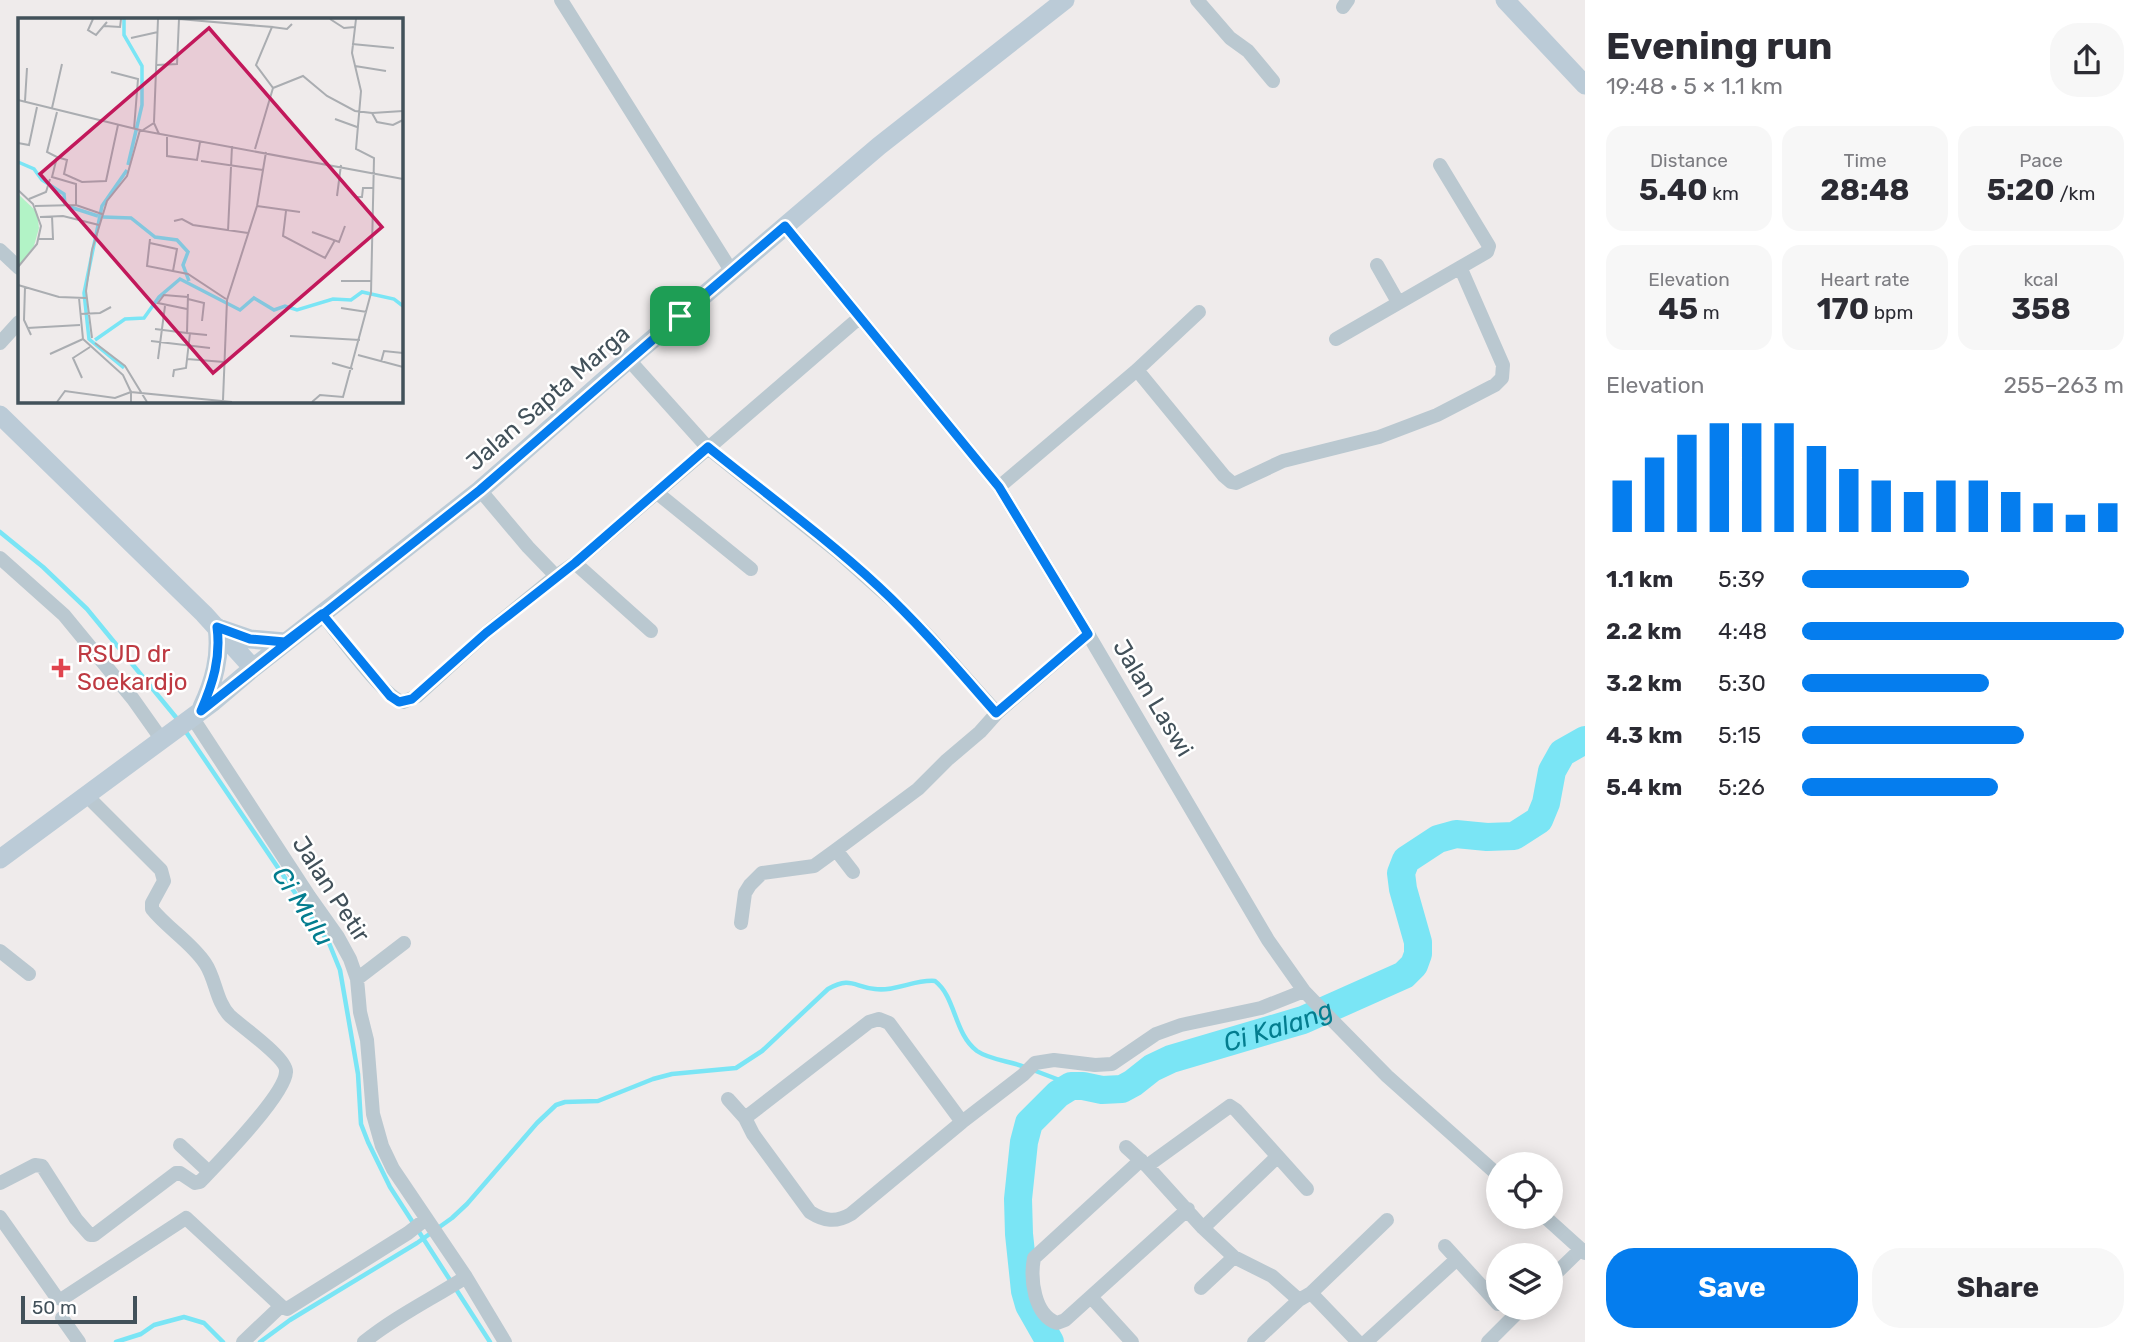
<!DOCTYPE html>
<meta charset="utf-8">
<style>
:root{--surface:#fff;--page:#f7f7f7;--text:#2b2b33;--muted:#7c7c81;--accent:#057dee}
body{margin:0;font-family:Rubik,sans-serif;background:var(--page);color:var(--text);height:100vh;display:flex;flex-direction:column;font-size:26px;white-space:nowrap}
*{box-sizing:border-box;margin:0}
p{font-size:23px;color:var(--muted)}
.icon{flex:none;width:38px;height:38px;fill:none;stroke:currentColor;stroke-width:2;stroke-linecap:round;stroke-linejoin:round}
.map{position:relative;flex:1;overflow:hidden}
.details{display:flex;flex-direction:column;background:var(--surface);width:560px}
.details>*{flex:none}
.tools{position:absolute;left:1486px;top:1152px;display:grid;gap:14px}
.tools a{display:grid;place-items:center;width:77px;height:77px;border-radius:50%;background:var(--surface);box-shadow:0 4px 18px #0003;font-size:35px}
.scale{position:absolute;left:21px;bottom:18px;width:116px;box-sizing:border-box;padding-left:7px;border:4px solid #42515a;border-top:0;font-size:19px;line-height:24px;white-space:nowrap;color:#42515a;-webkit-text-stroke:5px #fff;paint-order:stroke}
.pin{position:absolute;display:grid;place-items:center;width:60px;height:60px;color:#fff;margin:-30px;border-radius:14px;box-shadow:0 4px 10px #0006}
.round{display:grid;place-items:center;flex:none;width:74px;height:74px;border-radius:28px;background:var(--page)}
.summary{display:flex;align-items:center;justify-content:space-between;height:119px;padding:0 21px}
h1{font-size:38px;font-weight:700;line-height:52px}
.metrics{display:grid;grid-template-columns:repeat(3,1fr);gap:10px;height:119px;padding:7px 21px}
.metrics div{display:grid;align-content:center;border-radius:18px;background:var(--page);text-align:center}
.metrics b{font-size:30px;font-weight:700}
.metrics small{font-size:19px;font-weight:400}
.metrics p{font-size:19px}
.chart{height:196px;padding:14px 21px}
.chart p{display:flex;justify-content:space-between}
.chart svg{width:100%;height:126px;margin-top:7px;stroke:var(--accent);stroke-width:6}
.primary-button{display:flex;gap:14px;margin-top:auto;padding:14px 21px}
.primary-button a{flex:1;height:80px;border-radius:28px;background:var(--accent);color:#fff;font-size:28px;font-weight:700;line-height:80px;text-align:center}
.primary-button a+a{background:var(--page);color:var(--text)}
ul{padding:0 21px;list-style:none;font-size:23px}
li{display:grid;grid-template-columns:112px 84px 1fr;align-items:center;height:52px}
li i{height:18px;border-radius:9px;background:var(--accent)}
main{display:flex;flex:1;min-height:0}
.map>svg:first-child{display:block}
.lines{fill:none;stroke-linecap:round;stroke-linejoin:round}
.stream{stroke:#7ae5f5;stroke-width:4.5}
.river{stroke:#7ae5f5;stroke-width:28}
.street{stroke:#bac8d0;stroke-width:14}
.secondary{stroke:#bbcbd7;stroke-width:19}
.route-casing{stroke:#fff;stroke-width:14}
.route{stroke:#057dee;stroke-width:9}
.health-dot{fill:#e0444e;stroke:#fff;stroke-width:2.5}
.labels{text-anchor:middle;stroke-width:5;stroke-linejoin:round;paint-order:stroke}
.street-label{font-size:24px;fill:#42515a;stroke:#fff}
.health-label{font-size:24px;fill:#be3a42;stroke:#fff;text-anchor:start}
.water-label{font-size:26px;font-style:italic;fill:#037d8f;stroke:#fff}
.inset-river{fill:none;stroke:#7ae5f5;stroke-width:3.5}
.inset-road{fill:none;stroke:#aaadb1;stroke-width:2}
.view{fill:#c2185b;fill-opacity:0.15;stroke:#c2185b;stroke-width:3.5}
.inset-edge{fill:none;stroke:#42515a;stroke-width:3.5}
</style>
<main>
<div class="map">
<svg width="1585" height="1342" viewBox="0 0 1585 1342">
<rect width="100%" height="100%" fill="#efebeb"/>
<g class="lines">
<path class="stream" d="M 0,532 L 43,567 L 87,609 L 179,721
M 184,729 L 329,943 L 340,970 L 358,1074 L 361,1124 L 368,1142 L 390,1187 L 490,1342
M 1033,1070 L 1062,1081 L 1071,1086
M 116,1342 L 141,1334 L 154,1325 L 184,1317 L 204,1323 L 223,1342
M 260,1342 L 290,1320 L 417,1243 L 452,1218 L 467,1204 L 537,1123 L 556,1105 L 565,1102 L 598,1101 L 653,1079 L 672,1074 L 736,1068 L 762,1051 L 828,989 C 851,976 854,987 875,989 C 894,992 916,979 935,981 C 956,997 954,1034 977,1051 C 990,1060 1010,1061 1025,1067"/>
<path class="river" id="s1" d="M 1050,1342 L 1029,1305 L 1025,1291 L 1019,1234 L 1018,1199 L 1024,1142 L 1029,1123 L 1058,1094 L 1071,1086 L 1083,1086 L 1102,1090 L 1122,1089 L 1133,1083 L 1152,1068 L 1171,1059 L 1303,1020 L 1404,975 L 1414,965 L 1418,954 L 1418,942 L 1403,889 L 1401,873 L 1406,860 L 1438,839 L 1456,834 L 1487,837 L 1514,836 L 1539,820 L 1546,803 L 1552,771 L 1562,753 L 1585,740"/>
<path class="street" d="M 561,0 L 732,272
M 1197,0 L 1230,38 L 1248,51 L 1273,81
M 1343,7 L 1348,0
M 785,226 L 999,487 L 1088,634 L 1268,940 L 1304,991 L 1334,1022 L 1387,1076 L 1498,1175
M 0,250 L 19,268
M 1377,265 L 1398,302
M 1336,339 L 1487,252 L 1489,246 L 1440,165
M 0,343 L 19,322
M 629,360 L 708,448 L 838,552 L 900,607 L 930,638 L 997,713
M 1137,370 L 1224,476 L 1231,482 L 1236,483 L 1283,461 L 1379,437 L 1437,415 L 1495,385 L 1502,378 L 1503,365 L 1461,269
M 999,487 L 1137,370 L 1199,312
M 656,492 L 751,569
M 0,558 L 64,615 L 133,699 L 162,740
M 575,563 L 859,318
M 556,576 L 575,563 L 651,631
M 322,614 C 337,632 384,698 403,702 L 417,696 L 486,633 L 556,576 L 528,547 L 480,490
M 192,717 L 309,896 L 338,937 L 350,959 L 357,979 L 360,1012 L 367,1040 L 373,1114 L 382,1146 L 393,1169 L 466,1277 L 505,1342
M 836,850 L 853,872
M 741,923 L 745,893 L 750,885 L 762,873 L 814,866 L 836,850 L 918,789 L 947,760 L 980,732 L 997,713 L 1088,634
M 0,951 L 29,974
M 357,979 L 404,943
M 728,1099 L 745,1118 L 753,1134 L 810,1212 C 824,1221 836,1223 851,1214 L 962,1122 L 1023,1075 L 1035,1063 L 1054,1060 L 1095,1065 L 1112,1064 L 1156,1034 L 1181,1025 L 1261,1008 L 1304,991
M 745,1118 L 869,1022 L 879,1019 L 889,1023 L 962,1122
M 180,1145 L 209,1172
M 1126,1147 L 1147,1166 L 1203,1228 L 1234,1257 L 1272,1276 L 1299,1300 L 1311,1293 L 1387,1220
M 1141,1160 L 1034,1258 C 1030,1279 1034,1315 1057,1323 L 1065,1320 L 1188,1209
M 1147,1166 L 1230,1106 L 1236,1110 L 1307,1189
M 0,1183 L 35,1165 L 42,1166 L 76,1219 L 90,1235 L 94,1235 L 176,1173 L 180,1173 L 195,1183 L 200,1182 C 218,1163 285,1095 286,1072 C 288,1059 241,1026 230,1016 C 216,1002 216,979 205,963 C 191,942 167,928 152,909 L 152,903 L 164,881 L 161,870 L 86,795
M 1544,1216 L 1585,1253
M 0,1217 L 57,1298 L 62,1299 L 186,1218 L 281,1306 L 287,1309 L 408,1233 L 426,1219
M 1203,1228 L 1277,1157
M 1445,1246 L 1498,1304
M 1550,1279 L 1581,1249
M 1201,1288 L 1234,1257
M 1311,1293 L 1358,1342
M 1091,1297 L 1132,1342
M 62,1318 L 79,1342
M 243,1342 L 281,1306
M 364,1342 C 396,1316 432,1299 466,1277
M 1254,1342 L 1299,1300
M 1366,1342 L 1457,1259
M 1488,1342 L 1523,1307"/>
<path class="secondary" d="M 1505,0 L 1585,85
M 0,415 L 204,614 L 253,668
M 221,629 L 250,639 L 285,642
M 202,707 C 214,681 221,656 217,627
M 0,859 L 213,702 L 253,668 L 480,490 L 607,378 L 879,146 L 1065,0"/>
</g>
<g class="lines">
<defs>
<path id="route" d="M 680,316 L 480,490 L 201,711 C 213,683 221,658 217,627 L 250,639 L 285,642 L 322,614 L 390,696 L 399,702 L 412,699 L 486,633 L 575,563 L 708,447 C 765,493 825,537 879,587 C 921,626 958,670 996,713 L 1088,634 L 999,487 L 785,226 L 680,316"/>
</defs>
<use href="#route" class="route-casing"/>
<use href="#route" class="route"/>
</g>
<path class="health-dot" d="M57.5 657.5h7v7h7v7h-7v7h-7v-7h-7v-7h7z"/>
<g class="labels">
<g class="street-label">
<text transform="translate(548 398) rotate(-41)" y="8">Jalan Sapta Marga</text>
<text transform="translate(1153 698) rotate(59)" y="8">Jalan Laswi</text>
<text transform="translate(331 889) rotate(57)" y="8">Jalan Petir</text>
</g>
<g class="health-label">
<text x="77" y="662">RSUD dr<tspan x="77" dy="28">Soekardjo</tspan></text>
</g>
<g class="water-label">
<text transform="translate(303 906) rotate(57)" y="9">Ci Mulu</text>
<text dy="9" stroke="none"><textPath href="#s1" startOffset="504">Ci Kalang</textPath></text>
</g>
</g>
<g transform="translate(18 18)">
<rect width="385" height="385" fill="#efebeb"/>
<path d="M 0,176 L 19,194 L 21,210 L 16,228 L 0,249 Z" fill="#b2f3c6"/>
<path class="inset-river" d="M 106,1 L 106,17 L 124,48 L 124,87 L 110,147M 0,144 L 16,151 L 24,162 L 46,176 L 47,187M 52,189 L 80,198M 85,199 L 113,200 L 137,219 L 159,222 L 170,234 L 165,247 L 171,263M 77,322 L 107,301 L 126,300 L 141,279 L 162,261 L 222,292 L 236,280 L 256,292 L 267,288 L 279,292 L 315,281 L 333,282 L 344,274 L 376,281 L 385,288M 106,350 L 71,321 L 66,275 L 84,188 L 109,152"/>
<path class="inset-road" d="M 75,1 L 70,12 L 78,17 L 89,4M 161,1 L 254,9 L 238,47 L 255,70 L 237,131M 312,1 L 326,10 L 337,9M 86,8 L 102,9 L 103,1M 254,9 L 269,11 L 274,6M 113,20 L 140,14M 334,26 L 376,30M 139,47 L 159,46 L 161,1M 337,48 L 368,53M 93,54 L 120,61 L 116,111M 255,70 L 285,58 L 309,78 L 337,93 L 354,95 L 359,104 L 375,107 L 385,102M 0,82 L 126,113 L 385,161M 7,83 L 9,50M 34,90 L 44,46M 39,94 L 29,134 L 39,139 L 34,159 L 58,166 L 58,187M 354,95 L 385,93M 317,101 L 339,109M 136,104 L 140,1M 125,112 L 136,105 L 141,116M 149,117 L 149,138 L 179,142 L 182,124M 0,125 L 11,127 L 19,89M 39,139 L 49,142 L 46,156 L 64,164 L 88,163 L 100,107M 183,143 L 245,152M 0,172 L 15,186 L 23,208 L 19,226 L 0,249M 319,178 L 323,147M 336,179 L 344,179 L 345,170 L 355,170M 11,181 L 28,174 L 32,161M 17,188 L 58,187 L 84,196M 239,188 L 282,194M 268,193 L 265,218 L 307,240 L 317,222M 22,199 L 45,198 L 81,207M 156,203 L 164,201 L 175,207 L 230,215M 210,213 L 214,128M 294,214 L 321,224 L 327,208M 21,221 L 35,221 L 34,198M 132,221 L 129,248 L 170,256 L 208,281M 132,225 L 159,231 L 155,253M 323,263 L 353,263M 0,267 L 41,279 L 68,280M 7,269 L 6,302 L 13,317M 170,276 L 169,315 L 189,317M 61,280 L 65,321 L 105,357 L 113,374 L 214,384M 170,281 L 186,285 L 184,303M 323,290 L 349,294M 169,291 L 140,285 L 146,277 L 170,279M 62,296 L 82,295 L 93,289M 9,310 L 62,307M 137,311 L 169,315M 272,318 L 342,322M 74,320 L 68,273 L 74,232 L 89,183 L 109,158 L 122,112M 133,323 L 192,330M 77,325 L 107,348 L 129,384M 32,336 L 65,321M 340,337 L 385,349M 140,341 L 147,288M 169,341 L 206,344M 363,344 L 366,333 L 385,335M 314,345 L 335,351M 155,359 L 156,352 L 168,350 L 172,315M 64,360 L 55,340 L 72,329M 205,382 L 209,282 L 239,188 L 248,134M 39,384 L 47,373 L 97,380 L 113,374 L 113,384M 294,384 L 302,377 L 325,379 L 353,275 L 356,140 L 338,131 L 343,73 L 334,35 L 338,1"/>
<path class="view" d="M 191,10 L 364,209 L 195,355 L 22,156 Z"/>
<rect width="385" height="385" class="inset-edge"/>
</g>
</svg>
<div class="tools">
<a><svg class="icon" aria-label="locate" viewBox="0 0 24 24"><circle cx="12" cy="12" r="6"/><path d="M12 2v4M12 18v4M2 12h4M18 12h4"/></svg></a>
<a><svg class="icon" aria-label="layers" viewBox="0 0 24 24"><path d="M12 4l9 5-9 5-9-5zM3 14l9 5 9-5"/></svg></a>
</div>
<div class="scale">50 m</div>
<div class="pin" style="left:680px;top:316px;background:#1e9e55"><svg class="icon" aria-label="arrive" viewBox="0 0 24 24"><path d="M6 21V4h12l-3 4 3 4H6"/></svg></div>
</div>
<section class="details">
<div class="summary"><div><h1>Evening run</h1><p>19:48 · 5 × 1.1 km</p></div><a class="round"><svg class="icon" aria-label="share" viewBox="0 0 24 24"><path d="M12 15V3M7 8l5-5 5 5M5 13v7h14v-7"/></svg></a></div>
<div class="metrics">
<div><p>Distance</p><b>5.40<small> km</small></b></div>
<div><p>Time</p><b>28:48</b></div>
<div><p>Pace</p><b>5:20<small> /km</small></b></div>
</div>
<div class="metrics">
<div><p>Elevation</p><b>45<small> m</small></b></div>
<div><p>Heart rate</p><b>170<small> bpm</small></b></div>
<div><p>kcal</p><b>358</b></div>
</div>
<div class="chart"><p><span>Elevation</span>255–263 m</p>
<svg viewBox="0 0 160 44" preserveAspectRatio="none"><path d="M5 44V26M15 44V18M25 44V10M35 44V6M45 44V6M55 44V6M65 44V14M75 44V22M85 44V26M95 44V30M105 44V26M115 44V26M125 44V30M135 44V34M145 44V38M155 44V34"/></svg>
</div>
<ul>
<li><b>1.1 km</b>5:39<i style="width:52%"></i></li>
<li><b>2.2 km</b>4:48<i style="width:100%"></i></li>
<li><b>3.2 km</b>5:30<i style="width:58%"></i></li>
<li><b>4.3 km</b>5:15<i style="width:69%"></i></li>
<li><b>5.4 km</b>5:26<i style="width:61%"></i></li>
</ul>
<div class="primary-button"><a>Save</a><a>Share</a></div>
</section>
</main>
